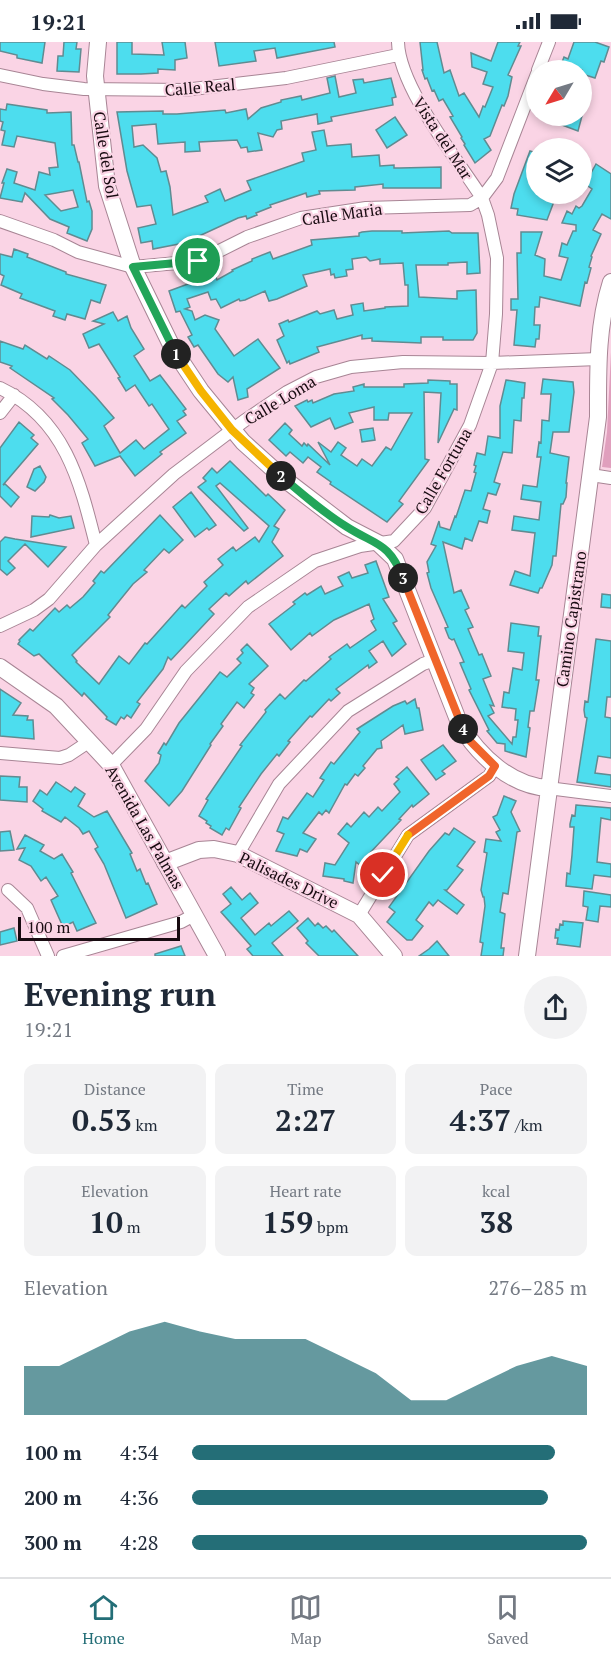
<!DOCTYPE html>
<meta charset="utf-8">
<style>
:root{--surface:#fff;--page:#f2f2f3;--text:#1f2937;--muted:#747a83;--line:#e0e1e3;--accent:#246e77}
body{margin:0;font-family:"PT Serif",serif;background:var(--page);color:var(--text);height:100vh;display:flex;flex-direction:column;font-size:22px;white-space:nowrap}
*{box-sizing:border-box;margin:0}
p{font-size:20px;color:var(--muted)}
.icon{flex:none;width:33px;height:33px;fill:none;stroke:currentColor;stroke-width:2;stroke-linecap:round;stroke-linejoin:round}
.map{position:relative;height:914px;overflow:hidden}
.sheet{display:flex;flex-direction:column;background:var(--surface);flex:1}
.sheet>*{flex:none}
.needle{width:39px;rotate:232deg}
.fabs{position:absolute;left:526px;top:18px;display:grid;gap:12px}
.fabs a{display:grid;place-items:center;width:66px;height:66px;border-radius:50%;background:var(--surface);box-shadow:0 3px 9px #0003;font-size:30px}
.scale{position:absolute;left:18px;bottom:15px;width:162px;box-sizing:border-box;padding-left:6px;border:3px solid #180b11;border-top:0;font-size:16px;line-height:21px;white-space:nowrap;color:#180b11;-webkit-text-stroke:4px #fad4e5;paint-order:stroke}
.pin{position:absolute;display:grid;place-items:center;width:51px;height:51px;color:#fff;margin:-26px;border:3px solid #fff;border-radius:50%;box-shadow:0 2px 6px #0007}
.km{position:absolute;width:30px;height:30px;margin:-15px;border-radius:50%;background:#222;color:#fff;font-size:16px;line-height:30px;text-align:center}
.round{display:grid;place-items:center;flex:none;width:63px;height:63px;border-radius:32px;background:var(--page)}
.head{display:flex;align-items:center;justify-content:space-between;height:102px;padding:0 24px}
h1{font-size:33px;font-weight:700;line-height:45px}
.figures{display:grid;grid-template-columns:repeat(3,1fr);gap:9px;height:102px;padding:6px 24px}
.figures div{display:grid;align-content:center;border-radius:12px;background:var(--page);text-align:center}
.figures b{font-size:30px;font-weight:700}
.figures small{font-size:16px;font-weight:400}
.figures p{font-size:16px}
.chart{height:168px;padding:12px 24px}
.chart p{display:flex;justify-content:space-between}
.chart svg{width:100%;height:108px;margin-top:6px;fill:var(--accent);opacity:.7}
ul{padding:0 24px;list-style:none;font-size:20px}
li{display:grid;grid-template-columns:96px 72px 1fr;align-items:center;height:45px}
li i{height:15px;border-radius:8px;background:var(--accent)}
.status{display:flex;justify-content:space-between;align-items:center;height:42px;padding:0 30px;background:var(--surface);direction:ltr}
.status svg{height:16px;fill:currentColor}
.dock{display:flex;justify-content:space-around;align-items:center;height:84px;border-top:2px solid var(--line);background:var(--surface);font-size:16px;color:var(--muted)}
.dock a{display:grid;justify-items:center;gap:3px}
.dock .active{color:var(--accent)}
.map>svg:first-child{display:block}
.green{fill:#e09fbd}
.building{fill:#4dddee;stroke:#608b91;stroke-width:1.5;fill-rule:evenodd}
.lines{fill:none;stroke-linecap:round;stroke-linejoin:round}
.street-casing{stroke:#a88595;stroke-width:14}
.secondary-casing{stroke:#a88595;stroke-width:18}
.street{stroke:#fff;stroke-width:12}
.secondary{stroke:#fff;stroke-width:16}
.split-1-casing{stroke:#fff;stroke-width:12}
.split-2-casing{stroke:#fff;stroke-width:12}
.split-3-casing{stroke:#fff;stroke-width:12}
.split-4-casing{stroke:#fff;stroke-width:12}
.split-5-casing{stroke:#fff;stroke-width:12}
.split-6-casing{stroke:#fff;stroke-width:12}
.split-1{stroke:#22a559;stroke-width:8}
.split-2{stroke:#f5b400;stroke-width:8}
.split-3{stroke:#22a559;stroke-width:8}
.split-4{stroke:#f0652b;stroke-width:8}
.split-5{stroke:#f0652b;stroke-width:8}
.split-6{stroke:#f5b400;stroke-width:8}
.labels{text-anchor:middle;stroke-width:4.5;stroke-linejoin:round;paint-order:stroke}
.street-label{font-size:16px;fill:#180b11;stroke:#fad4e5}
</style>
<div class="status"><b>19:21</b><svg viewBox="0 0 49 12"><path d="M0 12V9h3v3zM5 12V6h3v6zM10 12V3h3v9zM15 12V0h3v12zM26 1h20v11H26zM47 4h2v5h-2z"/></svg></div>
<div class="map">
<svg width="611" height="914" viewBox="0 0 611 914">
<rect width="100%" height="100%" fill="#fad4e5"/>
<path class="green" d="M 611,310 L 611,426 L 602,425 L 607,390 Z"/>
<path class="building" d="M 0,0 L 45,0 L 42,21 L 17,16 L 17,13 L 0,9 Z
M 64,0 L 77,0 L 76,7 L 81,7 L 79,30 L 57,29 L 58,14 L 63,14 Z
M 117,0 L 132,0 L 132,12 L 164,13 L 162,0 L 185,0 L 187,16 L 175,18 L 175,28 L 158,27 L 158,31 L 141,32 L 117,32 Z
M 215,0 L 334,0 L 335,5 L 277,16 L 275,6 L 254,9 L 256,19 L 219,24 Z
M 420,0 L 437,0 L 444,31 L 450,28 L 459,54 L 464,51 L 479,75 L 483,64 L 485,65 L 493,45 L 483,42 L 487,30 L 472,25 L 471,11 L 491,19 L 498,0 L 520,0 L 518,4 L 521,4 L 508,33 L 512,35 L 508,54 L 504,64 L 502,63 L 490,94 L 484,97 L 491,108 L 475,121 L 464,103 L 465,102 L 461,96 L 462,95 L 450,75 L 453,74 L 443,57 L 439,59 L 434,48 L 432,49 L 427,36 L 425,37 L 422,28 L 423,28 Z
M 574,0 L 595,0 L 609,5 L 604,20 L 601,19 L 595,36 L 582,32 L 582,28 L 559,28 L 564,15 L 568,17 Z
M 335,34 L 339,55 L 356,51 L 353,38 L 363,37 L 364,41 L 391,36 L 396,55 L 392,56 L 393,63 L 331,75 L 332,79 L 318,82 L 317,72 L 281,79 L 282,87 L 277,88 L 273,95 L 258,91 L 262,108 L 248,110 L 247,105 L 241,106 L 237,98 L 199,100 L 200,109 L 185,110 L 185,100 L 158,102 L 156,82 L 132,84 L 134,105 L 143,103 L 157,116 L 161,130 L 166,129 L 170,145 L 173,173 L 208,160 L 205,154 L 220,147 L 225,159 L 251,148 L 247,139 L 304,119 L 302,111 L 316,108 L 312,90 L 324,88 L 327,104 L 351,102 L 352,115 L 379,113 L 380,124 L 394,123 L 394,126 L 400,126 L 441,125 L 441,146 L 383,146 L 383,142 L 355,145 L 355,148 L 319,149 L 320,152 L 307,155 L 306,151 L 270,163 L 271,165 L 256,171 L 257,173 L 247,177 L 246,174 L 238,176 L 184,201 L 153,207 L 152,199 L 141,201 L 138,186 L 156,182 L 151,163 L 137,165 L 127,129 L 117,70 L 163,69 L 163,72 L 177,72 L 225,68 L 226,71 L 246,67 L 248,77 L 261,66 L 281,60 L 281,58 L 301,54 L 302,58 L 330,51 L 327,36 Z
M 7,62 L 47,68 L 47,71 L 71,70 L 72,103 L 74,103 L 78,120 L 79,120 L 87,160 L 89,159 L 92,169 L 92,187 L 87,199 L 67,191 L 69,185 L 50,177 L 25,151 L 22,160 L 0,156 L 4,141 L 2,141 L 7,127 L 17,130 L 14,141 L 35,148 L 39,130 L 50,133 L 49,126 L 58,125 L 55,101 L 17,94 L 14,105 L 2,103 L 5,89 L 1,88 L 3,80 L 0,79 L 0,67 L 6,68 ZM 73,148 L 78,165 L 61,169 L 45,153 Z
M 538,74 L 582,74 L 578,89 Z
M 395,75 L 407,93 L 387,106 L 376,88 Z
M 530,109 L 537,111 L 537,152 L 553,152 L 553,162 L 547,178 L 517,173 L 518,167 L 511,166 L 514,152 Z
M 596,122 L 611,132 L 611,177 L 602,172 L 593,188 L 601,192 L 591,214 L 592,215 L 589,225 L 591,226 L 587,241 L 585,240 L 580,264 L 540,255 L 539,265 L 535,265 L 534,283 L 540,283 L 539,297 L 536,297 L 535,305 L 514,303 L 517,268 L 511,268 L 511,257 L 518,257 L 517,211 L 521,211 L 521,190 L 542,190 L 535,213 L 545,217 L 544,234 L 561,238 L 568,216 L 559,214 L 562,201 L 567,203 L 573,189 L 576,189 L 576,183 L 562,181 L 567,169 L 572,172 L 576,164 L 579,166 L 582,164 L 592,147 L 585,142 Z
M 372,189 L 402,189 L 402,191 L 449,189 L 452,191 L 478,191 L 480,231 L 467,232 L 467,220 L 448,221 L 448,223 L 416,223 L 419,255 L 457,257 L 457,249 L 476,248 L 477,291 L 473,298 L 443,298 L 443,295 L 421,295 L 421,301 L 372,299 L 372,296 L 362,297 L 362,293 L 317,305 L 319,310 L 290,322 L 289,319 L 287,321 L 277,298 L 284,294 L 279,282 L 288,278 L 289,280 L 317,269 L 320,272 L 334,268 L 337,277 L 353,273 L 351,263 L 363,261 L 364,269 L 385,266 L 385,265 L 408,264 L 408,243 L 405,243 L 403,221 L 380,222 L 380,217 L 370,219 L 366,215 L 352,217 L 353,227 L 346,228 L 347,234 L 335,236 L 334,232 L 331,233 L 330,227 L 303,233 L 307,244 L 277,257 L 269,259 L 265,249 L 245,258 L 240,259 L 239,257 L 221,266 L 216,257 L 211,258 L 208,250 L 187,257 L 190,265 L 185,267 L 192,269 L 195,278 L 205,273 L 219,278 L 215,287 L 234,314 L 258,297 L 280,326 L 247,347 L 248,355 L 238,358 L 233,335 L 228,340 L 218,332 L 198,303 L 194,305 L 188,295 L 192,293 L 180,269 L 176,270 L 169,249 L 215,232 L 217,238 L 233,229 L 232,228 L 252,219 L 252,217 L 270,210 L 273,217 L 312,203 L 311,198 L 359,194 L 359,191 L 362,190 Z
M 14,207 L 28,212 L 27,215 L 66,230 L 66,232 L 106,243 L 100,261 L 91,258 L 85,277 L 67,272 L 65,278 L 53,274 L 55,269 L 20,256 L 22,252 L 1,243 L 4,234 L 0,232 L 0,212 L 12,215 Z
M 113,270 L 118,279 L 127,274 L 131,286 L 144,307 L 134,314 L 150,339 L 160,333 L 186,367 L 183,369 L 186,373 L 177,379 L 186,391 L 160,410 L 162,412 L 135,434 L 120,414 L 95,424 L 82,401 L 88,397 L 68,373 L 52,357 L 54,356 L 10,326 L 12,324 L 0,320 L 0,299 L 23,307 L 25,303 L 47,317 L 49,314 L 70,328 L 96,355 L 114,376 L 104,384 L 120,411 L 136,398 L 144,407 L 169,387 L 152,362 L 149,364 L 135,343 L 126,349 L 118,336 L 120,335 L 99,302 L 89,306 L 83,292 L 104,282 L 93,279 Z
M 543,337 L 573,340 L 574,350 L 569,390 L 553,390 L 550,411 L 569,415 L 566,441 L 567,441 L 566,455 L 563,462 L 561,462 L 556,514 L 553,514 L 552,523 L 542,546 L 540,546 L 538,551 L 510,543 L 515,529 L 530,534 L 535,491 L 512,488 L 514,474 L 539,478 L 541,460 L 521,457 L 523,443 L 537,445 L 541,415 L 537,415 L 539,400 L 541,401 L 542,378 L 549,379 L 551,352 L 541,352 Z
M 428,338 L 450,339 L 450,342 L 457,342 L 457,368 L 454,367 L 438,401 L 441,351 L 424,350 L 425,417 L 429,418 L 399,459 L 403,462 L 387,480 L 330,442 L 331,440 L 317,430 L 321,425 L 308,415 L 303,421 L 290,410 L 286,414 L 269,398 L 285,381 L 292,388 L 289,392 L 302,404 L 304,401 L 307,404 L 308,402 L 330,423 L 318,400 L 331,410 L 338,400 L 346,406 L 341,413 L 357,424 L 362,417 L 372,424 L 386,405 L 391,408 L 412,371 L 389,371 L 388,378 L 374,378 L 374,365 L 349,371 L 353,380 L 335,387 L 330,376 L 311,385 L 295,364 L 307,358 L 308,360 L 312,358 L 313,361 L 334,352 L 354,349 L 353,345 L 364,342 L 364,345 L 404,345 L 404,342 L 428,341 Z
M 506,338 L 525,341 L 524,356 L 522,356 L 521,379 L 514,378 L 512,411 L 503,410 L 494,440 L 500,442 L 496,453 L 488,451 L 483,467 L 490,469 L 487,481 L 479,479 L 472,499 L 465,496 L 462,507 L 443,500 L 454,551 L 461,548 L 469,566 L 465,568 L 473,585 L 468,587 L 479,613 L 482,612 L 491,634 L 483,637 L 494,664 L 490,663 L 494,671 L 488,674 L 512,702 L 513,695 L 516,695 L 518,678 L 515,678 L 516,667 L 502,665 L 504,650 L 509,651 L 513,626 L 522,628 L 524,611 L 508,609 L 511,581 L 539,585 L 538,594 L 541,594 L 536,638 L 539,638 L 534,669 L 530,669 L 528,685 L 530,686 L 526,715 L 505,709 L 505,702 L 497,701 L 487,689 L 489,688 L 469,648 L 471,647 L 460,621 L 464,620 L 454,597 L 452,598 L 449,596 L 445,586 L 448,585 L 431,546 L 427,531 L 429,530 L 427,520 L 436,504 L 431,502 L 439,479 L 440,485 L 450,488 L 455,474 L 456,475 L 465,448 L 471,449 L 476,431 L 474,430 L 476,424 L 474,423 L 477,411 L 485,413 L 488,394 L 500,396 L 500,364 Z
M 19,380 L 34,393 L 31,396 L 38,402 L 3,443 L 5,442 L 19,455 L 11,465 L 0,454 L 0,406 Z
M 373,386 L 375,398 L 362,400 L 360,388 Z
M 230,419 L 266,454 L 268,452 L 285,468 L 274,484 L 279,487 L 272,500 L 283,514 L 248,542 L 246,539 L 229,554 L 226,551 L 209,567 L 214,572 L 171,618 L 168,615 L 163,627 L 137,660 L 140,662 L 131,676 L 127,673 L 124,677 L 121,675 L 116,683 L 106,677 L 107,675 L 84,651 L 82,654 L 39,612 L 34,614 L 18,602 L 20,599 L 19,598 L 30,587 L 33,589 L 55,566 L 59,570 L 67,563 L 70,566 L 83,555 L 95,541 L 93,539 L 101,529 L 104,531 L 160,473 L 183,498 L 169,511 L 164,507 L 144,528 L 147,530 L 133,542 L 120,558 L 108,573 L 110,575 L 72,613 L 77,619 L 76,620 L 99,642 L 119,614 L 129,622 L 145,601 L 147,602 L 182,563 L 185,566 L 207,544 L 204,540 L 223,523 L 218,517 L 233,505 L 236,509 L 255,495 L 259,500 L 269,484 L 220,441 L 216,444 L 248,486 L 244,489 L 198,445 L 206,439 L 203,436 L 212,426 L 217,431 Z
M 40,424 L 46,435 L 44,440 L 35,449 L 27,445 L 34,427 Z
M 191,450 L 216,483 L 209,488 L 207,486 L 195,495 L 173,465 Z
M 50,473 L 59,476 L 71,474 L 74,486 L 31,495 L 32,474 L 49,475 Z
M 5,495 L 15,497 L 66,505 L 48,525 L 25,502 L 8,519 L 15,526 L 7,533 L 0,527 L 0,500 Z
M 376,519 L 389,555 L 383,557 L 397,579 L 393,581 L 406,602 L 392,614 L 383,599 L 369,609 L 377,620 L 369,626 L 368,623 L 336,647 L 340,651 L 331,659 L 329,657 L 312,675 L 310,674 L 288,699 L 290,700 L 279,714 L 277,712 L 261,732 L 239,765 L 241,766 L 229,788 L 226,786 L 222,793 L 210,786 L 211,784 L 206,781 L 207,779 L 199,774 L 208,758 L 206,757 L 242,704 L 240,703 L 266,670 L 265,668 L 280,652 L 285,657 L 304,638 L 306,639 L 331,617 L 329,615 L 347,602 L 350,606 L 376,588 L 371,579 L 374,577 L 369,562 L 334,578 L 312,594 L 310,591 L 291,608 L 269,582 L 295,562 L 293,560 L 305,551 L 307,553 L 321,544 L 325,552 L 343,544 L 338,535 L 349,530 L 352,536 L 368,531 L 365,523 Z
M 602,552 L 611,553 L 611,566 L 601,565 Z
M 596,597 L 611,599 L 611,655 L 607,655 L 605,675 L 611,676 L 611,716 L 598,714 L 595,731 L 611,733 L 611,745 L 577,740 L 587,676 L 585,675 L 584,668 L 585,659 L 588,660 Z
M 247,602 L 268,624 L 249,642 L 254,646 L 251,651 L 254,653 L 244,666 L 237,660 L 221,682 L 223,684 L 210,702 L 211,703 L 182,749 L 169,764 L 145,739 L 159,721 L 161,713 L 158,711 L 164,701 L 166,703 L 179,681 L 220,630 L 227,635 L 241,621 L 237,617 L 243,611 L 241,608 Z
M 0,647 L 21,661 L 13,673 L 28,674 L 27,678 L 33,678 L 34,697 L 0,694 Z
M 415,657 L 417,666 L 419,666 L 423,688 L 405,692 L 403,683 L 381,699 L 382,706 L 377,707 L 363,724 L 365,726 L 358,734 L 355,732 L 347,743 L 345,742 L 329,771 L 326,768 L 322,773 L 319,770 L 303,791 L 316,797 L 307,810 L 300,807 L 297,814 L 276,809 L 284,792 L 277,789 L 283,775 L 288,777 L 307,751 L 313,755 L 324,738 L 320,736 L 331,720 L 334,722 L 360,690 L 357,687 L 393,664 L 405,659 L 407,662 Z
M 443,703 L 456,719 L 442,729 L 445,732 L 436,738 L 421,718 Z
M 407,725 L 429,752 L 413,765 L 412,763 L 399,777 L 401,778 L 368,813 L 361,824 L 356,820 L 353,841 L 344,839 L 344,837 L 323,834 L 325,821 L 335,823 L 349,801 L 338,792 L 347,781 L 351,785 L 364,770 L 369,775 L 378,765 L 382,769 L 400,750 L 394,742 L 399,737 L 396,735 Z
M 0,734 L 20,735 L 19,745 L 27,745 L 27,760 L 0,758 Z
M 56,740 L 71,750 L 75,745 L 85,752 L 78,764 L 94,775 L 107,769 L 132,811 L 130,812 L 137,829 L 140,827 L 146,842 L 148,841 L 157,862 L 126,876 L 104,822 L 95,807 L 98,805 L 89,789 L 83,792 L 79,786 L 65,775 L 61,780 L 42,769 L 43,767 L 33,759 L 40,748 L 47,753 Z
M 504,754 L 516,759 L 511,770 L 520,789 L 517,790 L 508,852 L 503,851 L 500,870 L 505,872 L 501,906 L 504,906 L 503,914 L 481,914 L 483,901 L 480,900 L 485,864 L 484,855 L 483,855 L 481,848 L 487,811 L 484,810 L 486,797 L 501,799 L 496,790 L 500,788 L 493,775 L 497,773 Z
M 576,763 L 611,766 L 611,778 L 601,776 L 597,820 L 611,822 L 611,835 L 594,833 L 592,847 L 566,844 L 567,831 L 570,832 L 572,813 L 574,785 L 570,785 L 570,782 L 572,773 L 575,774 Z
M 454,786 L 475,800 L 457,824 L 463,828 L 447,848 L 445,848 L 464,863 L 457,872 L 438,858 L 433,864 L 429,860 L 416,878 L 423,884 L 412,898 L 407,898 L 387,880 L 395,870 L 389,865 L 429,809 L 445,791 L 449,793 Z
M 10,789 L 14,808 L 0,809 L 0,790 Z
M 25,793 L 44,803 L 40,809 L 54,817 L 62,812 L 73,830 L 71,831 L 96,881 L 77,889 L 73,880 L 63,885 L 51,858 L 58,854 L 46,835 L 41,839 L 31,824 L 19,818 L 25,806 L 17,807 Z
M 231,845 L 242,858 L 250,851 L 258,861 L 241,876 L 255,893 L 269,881 L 271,884 L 289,869 L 298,879 L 272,901 L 283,914 L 253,914 L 247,907 L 251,904 L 221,870 L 231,862 L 223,852 Z
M 584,849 L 611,853 L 611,865 L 600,864 L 598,880 L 586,878 L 588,865 L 583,864 Z
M 308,876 L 315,884 L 318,881 L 323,886 L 326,884 L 332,890 L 334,888 L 358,914 L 319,914 L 306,901 L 308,899 L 297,886 Z
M 563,879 L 583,881 L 580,905 L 557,902 L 558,896 L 555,896 L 556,887 L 559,888 L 560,882 L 563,883 Z
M 14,886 L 17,899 L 0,903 L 0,890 Z
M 437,899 L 449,914 L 419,914 L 429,907 Z
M 181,904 L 185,914 L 155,914 L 155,912 Z"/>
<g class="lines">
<defs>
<path id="street" d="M 538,28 L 549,0
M 0,33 L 43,42 L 84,47 L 184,48 L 286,36 L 398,13
M 0,179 L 54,198 L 78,210 L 133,225 L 199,219 L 247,195 L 301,176 L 366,166 L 470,163 L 482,156 C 457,117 399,45 398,0
M 0,346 C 65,377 80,439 96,503
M 0,371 L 14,353
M 591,433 L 611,436
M 0,584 L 34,568 L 49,557 L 96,503 L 174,432 L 244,379 L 287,350 L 316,335 L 351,325 L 403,320 L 492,321 L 598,317
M 0,711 L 60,716 L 69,713 L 90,699
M 111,723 L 146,687 L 186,629 L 248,565 L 315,519 L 360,504 L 394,499 L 425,466 L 470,383 L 492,321 L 496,272 L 497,216 L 488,173 L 482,156 L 497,136 L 537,32
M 548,746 L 611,754
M 238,812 L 279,742 L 348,669 L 423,622 L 434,618
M 8,848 L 27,866 L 48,914
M 359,873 L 408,793 L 489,734 L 495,725
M 63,914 L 181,880 L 194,873"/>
<path id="secondary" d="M 98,0 L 95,34 L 107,144 L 133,225 L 173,307 L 201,349 L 243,400 L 283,436 L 347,485 L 378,501 L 395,517 L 460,683 C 479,714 511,744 548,746
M 0,625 L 56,664 L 111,723 L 217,914
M 165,821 L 199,808 L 214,807 L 238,812 L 359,873 L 394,914
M 527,914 L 598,375 C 598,329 597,284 611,240"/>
</defs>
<use href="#street" class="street-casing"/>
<use href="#secondary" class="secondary-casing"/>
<use href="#street" class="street"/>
<use href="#secondary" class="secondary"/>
</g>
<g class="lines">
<defs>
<path id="split-1" d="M 176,312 L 133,225 L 198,219"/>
<path id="split-2" d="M 176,312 L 201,349 L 232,388 L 281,434"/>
<path id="split-3" d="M 281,434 C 302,452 324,471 347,485 C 377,504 389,500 403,536"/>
<path id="split-4" d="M 403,536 L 463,687"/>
<path id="split-5" d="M 408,793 L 489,734 L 495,724 L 469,698 L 463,687"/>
<path id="split-6" d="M 383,833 L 408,793"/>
</defs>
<use href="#split-1" class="split-1-casing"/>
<use href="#split-2" class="split-2-casing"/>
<use href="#split-3" class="split-3-casing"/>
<use href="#split-4" class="split-4-casing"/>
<use href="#split-5" class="split-5-casing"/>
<use href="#split-6" class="split-6-casing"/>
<use href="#split-1" class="split-1"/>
<use href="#split-2" class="split-2"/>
<use href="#split-3" class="split-3"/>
<use href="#split-4" class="split-4"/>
<use href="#split-5" class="split-5"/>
<use href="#split-6" class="split-6"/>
</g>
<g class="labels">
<g class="street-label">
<text transform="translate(200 45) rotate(-5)" y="6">Calle Real</text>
<text transform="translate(443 96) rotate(57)" y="6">Vista del Mar</text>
<text transform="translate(106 113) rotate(81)" y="6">Calle del Sol</text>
<text transform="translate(342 172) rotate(-8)" y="6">Calle Maria</text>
<text transform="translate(280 358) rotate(-31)" y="6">Calle Loma</text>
<text transform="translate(443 429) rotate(-60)" y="6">Calle Fortuna</text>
<text transform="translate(571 577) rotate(-82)" y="6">Camino Capistrano</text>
<text transform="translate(145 785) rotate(60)" y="6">Avenida Las Palmas</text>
<text transform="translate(289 838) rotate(26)" y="6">Palisades Drive</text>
</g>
</g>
</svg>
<div class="fabs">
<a><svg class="needle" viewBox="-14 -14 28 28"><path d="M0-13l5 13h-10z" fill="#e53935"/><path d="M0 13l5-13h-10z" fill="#747a83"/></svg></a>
<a><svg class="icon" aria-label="layers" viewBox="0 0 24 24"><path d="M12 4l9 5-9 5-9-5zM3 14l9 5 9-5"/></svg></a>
</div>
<div class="scale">100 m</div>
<div class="pin" style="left:198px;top:219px;background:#1e9e55"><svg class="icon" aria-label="arrive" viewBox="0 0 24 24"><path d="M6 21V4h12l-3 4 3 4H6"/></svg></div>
<div class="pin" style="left:383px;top:833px;background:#d93025"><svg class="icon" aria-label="check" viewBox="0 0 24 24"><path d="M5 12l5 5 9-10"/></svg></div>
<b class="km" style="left:176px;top:312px">1</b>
<b class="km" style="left:281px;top:434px">2</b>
<b class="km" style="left:403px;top:536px">3</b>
<b class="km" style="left:463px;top:687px">4</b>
</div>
<section class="sheet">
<div class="head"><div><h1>Evening run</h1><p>19:21</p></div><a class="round"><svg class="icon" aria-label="share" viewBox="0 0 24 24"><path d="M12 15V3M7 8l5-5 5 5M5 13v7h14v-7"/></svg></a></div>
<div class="figures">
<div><p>Distance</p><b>0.53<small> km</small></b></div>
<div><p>Time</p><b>2:27</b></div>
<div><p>Pace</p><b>4:37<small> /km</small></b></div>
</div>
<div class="figures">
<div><p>Elevation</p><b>10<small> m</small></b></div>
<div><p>Heart rate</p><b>159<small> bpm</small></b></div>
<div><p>kcal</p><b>38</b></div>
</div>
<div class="chart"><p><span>Elevation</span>276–285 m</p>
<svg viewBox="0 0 160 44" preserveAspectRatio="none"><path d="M0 44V24L10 24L20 17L30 10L40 6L50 10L60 13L70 13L80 13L90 20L100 27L110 38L120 38L130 31L140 24L150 20L160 24V44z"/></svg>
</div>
<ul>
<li><b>100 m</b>4:34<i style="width:92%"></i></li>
<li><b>200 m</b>4:36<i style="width:90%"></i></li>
<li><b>300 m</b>4:28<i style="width:100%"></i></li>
</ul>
</section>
<nav class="dock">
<a class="active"><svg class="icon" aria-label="home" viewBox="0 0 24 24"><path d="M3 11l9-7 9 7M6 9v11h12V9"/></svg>Home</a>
<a><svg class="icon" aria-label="map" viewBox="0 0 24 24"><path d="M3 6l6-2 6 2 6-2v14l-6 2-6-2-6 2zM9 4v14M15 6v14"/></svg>Map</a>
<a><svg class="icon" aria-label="saved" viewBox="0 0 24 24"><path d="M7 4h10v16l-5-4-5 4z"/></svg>Saved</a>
</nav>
